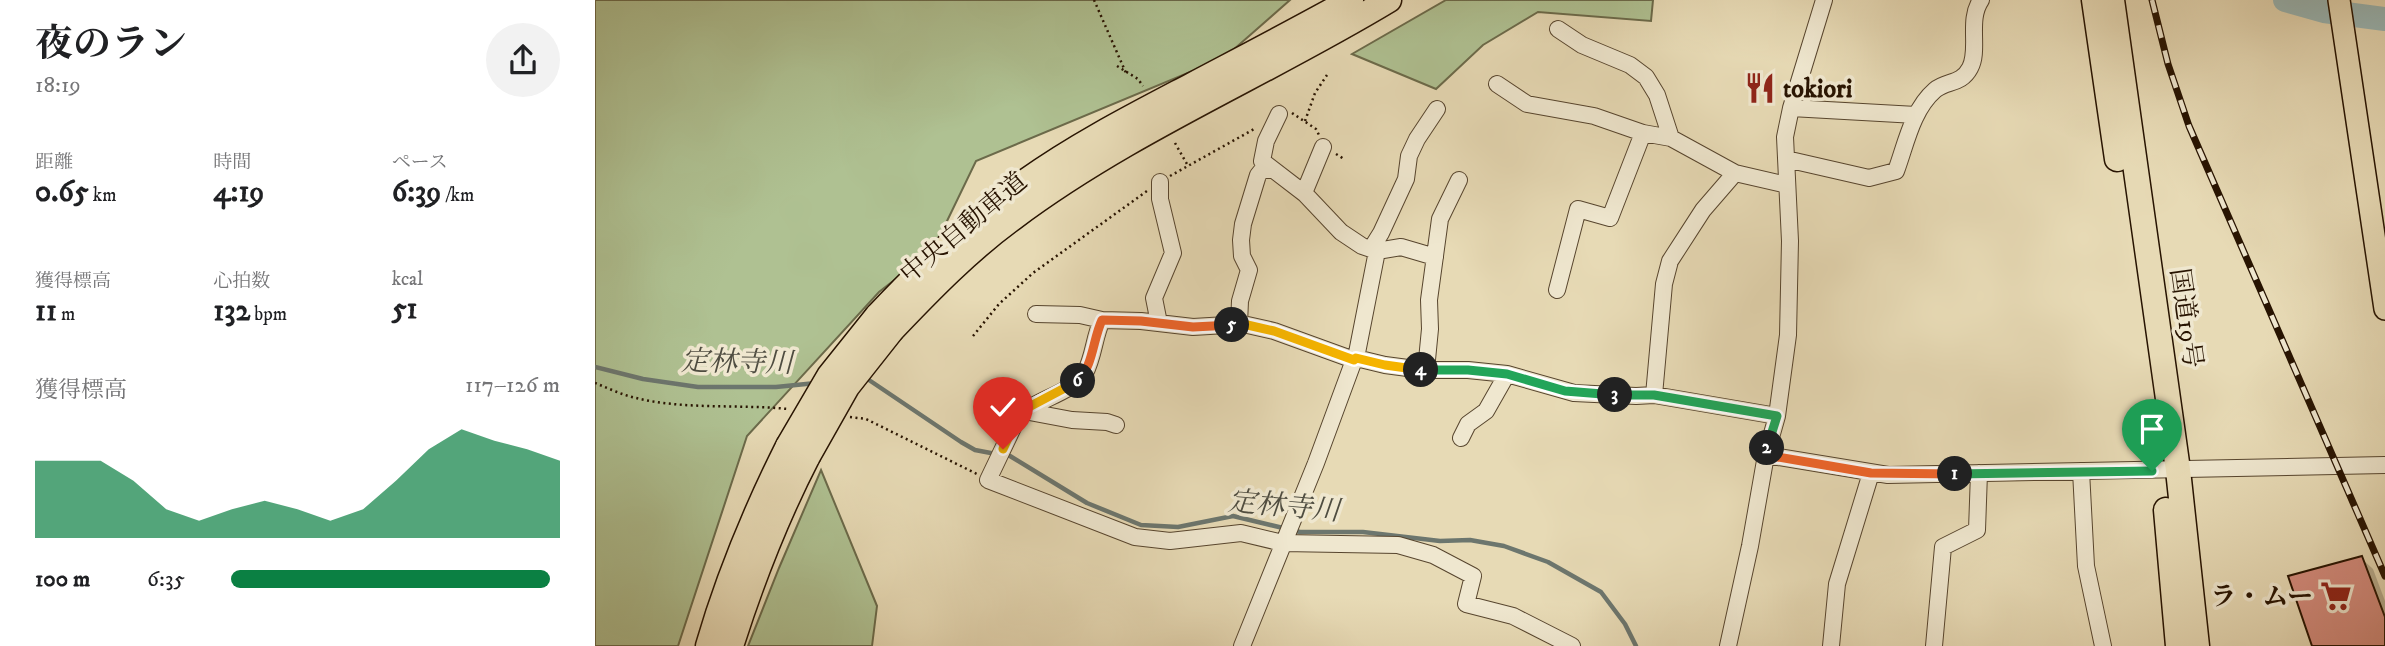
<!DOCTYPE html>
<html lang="ja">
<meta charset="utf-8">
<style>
:root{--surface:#fff;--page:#f2f2f2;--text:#202124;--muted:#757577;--accent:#0b8043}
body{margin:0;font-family:"IM FELL DW Pica","Noto Serif JP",serif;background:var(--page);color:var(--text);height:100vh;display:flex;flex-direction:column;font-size:26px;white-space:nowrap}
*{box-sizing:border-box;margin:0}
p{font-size:23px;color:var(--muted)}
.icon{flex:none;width:38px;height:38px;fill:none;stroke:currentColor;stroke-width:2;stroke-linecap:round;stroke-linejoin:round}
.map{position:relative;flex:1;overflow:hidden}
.panel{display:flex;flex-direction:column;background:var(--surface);width:595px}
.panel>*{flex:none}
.pin{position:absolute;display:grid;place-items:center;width:60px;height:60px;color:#fff;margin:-72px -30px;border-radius:50% 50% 50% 0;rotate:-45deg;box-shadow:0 0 7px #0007}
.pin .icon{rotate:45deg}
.km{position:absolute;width:35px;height:35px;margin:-18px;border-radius:50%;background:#222;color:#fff;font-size:19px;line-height:35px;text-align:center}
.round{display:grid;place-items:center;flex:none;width:74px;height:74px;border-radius:37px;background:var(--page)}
.overview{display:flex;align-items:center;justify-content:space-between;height:119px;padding:0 35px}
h1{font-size:38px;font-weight:700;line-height:52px}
.stats{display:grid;grid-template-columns:repeat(3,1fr);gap:10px;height:119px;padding:7px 35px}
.stats div{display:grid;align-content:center}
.stats b{font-size:30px;font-weight:700}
.stats small{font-size:19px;font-weight:400}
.stats p{font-size:19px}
.chart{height:196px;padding:14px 35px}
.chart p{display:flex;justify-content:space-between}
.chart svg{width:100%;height:126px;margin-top:7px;fill:var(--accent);opacity:.7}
ul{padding:0 35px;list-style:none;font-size:23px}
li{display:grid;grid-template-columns:112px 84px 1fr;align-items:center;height:52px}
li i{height:18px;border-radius:9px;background:var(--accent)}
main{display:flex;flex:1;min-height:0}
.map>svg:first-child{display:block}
.green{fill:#afc192;stroke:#6b6a4a;stroke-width:2}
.shadow{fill:#0003}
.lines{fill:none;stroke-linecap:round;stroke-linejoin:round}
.stream{stroke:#6c766e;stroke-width:4.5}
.river{stroke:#9ab8b7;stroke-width:24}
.building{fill:#d48b7d;stroke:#271301;stroke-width:2}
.minor-casing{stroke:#57452e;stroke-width:18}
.major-casing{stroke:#271301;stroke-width:24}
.highway-casing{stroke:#271301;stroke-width:27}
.path{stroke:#271301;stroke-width:2.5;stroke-dasharray:2 3.5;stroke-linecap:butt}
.minor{stroke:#efe7cf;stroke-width:16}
.major{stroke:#e7dab5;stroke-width:21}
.highway{stroke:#e7dab5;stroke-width:24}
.rail-casing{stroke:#271301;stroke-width:7}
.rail{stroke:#efe7cf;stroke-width:4.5;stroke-dasharray:13;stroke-linecap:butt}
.highway-bridge-casing{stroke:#271301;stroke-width:27;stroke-linecap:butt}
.highway-bridge{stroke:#e7dab5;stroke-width:24}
.split-1-casing{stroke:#fff;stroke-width:14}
.split-2-casing{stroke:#fff;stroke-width:14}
.split-3-casing{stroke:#fff;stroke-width:14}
.split-4-casing{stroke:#fff;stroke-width:14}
.split-5-casing{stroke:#fff;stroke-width:14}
.split-6-casing{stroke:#fff;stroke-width:14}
.split-7-casing{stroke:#fff;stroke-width:14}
.split-1{stroke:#22a559;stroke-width:9}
.split-2{stroke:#f0652b;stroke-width:9}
.split-3{stroke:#22a559;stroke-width:9}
.split-4{stroke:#22a559;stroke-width:9}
.split-5{stroke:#f5b400;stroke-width:9}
.split-6{stroke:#f0652b;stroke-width:9}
.split-7{stroke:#f5b400;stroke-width:9}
.labels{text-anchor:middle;stroke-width:7;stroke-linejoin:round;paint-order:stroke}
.poi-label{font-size:26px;font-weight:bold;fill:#271301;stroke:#efe7cf;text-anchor:start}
.street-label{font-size:26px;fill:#271301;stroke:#efe7cf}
.water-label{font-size:28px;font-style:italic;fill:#4f4d41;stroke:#efe7cf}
</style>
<main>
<section class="panel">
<div class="overview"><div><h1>夜のラン</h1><p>18:19</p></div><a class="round"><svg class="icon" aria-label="share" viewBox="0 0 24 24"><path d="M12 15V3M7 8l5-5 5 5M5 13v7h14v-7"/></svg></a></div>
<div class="stats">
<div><p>距離</p><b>0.65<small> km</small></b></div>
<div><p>時間</p><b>4:19</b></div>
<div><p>ペース</p><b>6:39<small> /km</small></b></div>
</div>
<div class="stats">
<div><p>獲得標高</p><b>11<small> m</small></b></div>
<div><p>心拍数</p><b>132<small> bpm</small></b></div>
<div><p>kcal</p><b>51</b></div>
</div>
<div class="chart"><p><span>獲得標高</span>117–126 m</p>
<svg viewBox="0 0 160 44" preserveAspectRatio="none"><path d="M0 44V17L10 17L20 17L30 24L40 34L50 38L60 34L70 31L80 34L90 38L100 34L110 24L120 13L130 6L140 10L150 13L160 17V44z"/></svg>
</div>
<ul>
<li><b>100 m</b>6:35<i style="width:97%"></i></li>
</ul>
</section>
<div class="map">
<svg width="1790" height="646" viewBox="0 0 1790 646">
<rect width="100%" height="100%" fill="#e7dab5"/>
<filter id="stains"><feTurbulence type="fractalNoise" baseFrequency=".00286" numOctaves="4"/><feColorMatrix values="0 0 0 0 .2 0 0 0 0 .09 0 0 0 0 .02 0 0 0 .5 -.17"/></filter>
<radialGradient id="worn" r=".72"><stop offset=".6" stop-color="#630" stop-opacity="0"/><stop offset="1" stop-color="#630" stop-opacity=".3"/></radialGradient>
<path class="green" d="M 0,0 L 695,0 L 629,58 L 381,161 L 338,250 L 284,292 L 152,436 L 83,646 L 0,646 Z
M 851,0 L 1058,0 L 1056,21 L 943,12 L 888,45 L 841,89 L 757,54 Z
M 226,470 L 282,606 L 277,646 L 153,646 L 184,568 Z"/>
<path class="shadow" d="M 1766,558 L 1778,569 L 1790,601 L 1790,646 L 1719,646 Z"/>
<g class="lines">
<path class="stream" d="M 0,367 L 48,379 L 103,387 L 181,387 L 221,383
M 271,378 L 366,442 L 380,450 L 401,454
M 410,455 L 415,456 L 492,503 L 546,525 L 583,527 L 638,516 L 705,532 L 768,532 L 845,541 L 875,540 L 909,546 L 953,562 L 1006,592 L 1030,624 L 1041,646"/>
<path class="river" d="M 1690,0 L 1729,11 L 1790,19"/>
</g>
<path class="building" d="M 1767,556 L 1790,617 L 1790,646 L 1717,646 L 1693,576 Z"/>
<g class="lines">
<defs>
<path id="minor" d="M 963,29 L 987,45 L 1035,65 L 1051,77 L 1062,95 L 1076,138
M 902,84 L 932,104 L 999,116 L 1048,133
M 1196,108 L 1321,115
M 684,114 L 671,141 L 667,161 L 710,194 L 746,232 L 767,246 L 782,251 L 806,247 L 840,257
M 1191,159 L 1274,178 L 1301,171 C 1311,144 1317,110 1340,90 C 1352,80 1366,85 1375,68 C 1385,50 1372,20 1386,0
M 709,193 L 728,147
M 776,249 L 786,233 L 811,179 L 814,156 L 822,139 L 842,109
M 962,290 L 983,209 L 1015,218 L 1048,133 L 1076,138 L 1140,173 L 1192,185
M 441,314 L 485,315 L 507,320 L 546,321 L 598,327 L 648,324 L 679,331 L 759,360 L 761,358 L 790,365 L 828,370 L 873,370 L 912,374 L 979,393 L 1041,396 L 1059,395 L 1182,416
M 507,320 C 499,337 499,356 490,373 C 480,391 441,400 424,415 L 393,480 L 540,537 L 575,541 L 646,533 L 688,543 L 803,545 L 838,555 L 878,576 L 871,604 L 918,616 L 977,646
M 564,323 L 559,298 L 578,253 L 565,199 L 565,182
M 644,324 L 645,301 L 654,270 L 647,256 L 646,240 L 648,224 L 663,175 L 667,170 L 678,170
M 761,358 L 782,251
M 831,370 L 835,329 L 834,300 L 845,219 L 864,180
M 1059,395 L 1069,284 L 1075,261 L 1108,210 L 1140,173
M 429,411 L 477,420 L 512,422 L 521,425
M 866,438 L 873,424 L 891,411 L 912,374
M 1171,455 L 1293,475 L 1790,465
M 1486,471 L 1491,566 L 1508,646
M 647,646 L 721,463 L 759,360
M 1133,646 L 1155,546 L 1171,455 L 1182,416 L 1193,335 L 1195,241 L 1190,137 L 1196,108 L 1229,0
M 1236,646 L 1242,584 L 1276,473
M 1339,646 L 1348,547 L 1382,530 L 1384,473"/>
<path id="major" d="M 1744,0 L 1790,309"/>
<path id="highway" d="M 1499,0 L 1522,159
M 1517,0 L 1583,470 L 1602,646
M 282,316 C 328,267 376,221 431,181 C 483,144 540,115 597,85 C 650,57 704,29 756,0
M 297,330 C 335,290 374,250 418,218 C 534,131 670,75 794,0
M 1571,510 L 1583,646
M 113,646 C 133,577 161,510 193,446
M 136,646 C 157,580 181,518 213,456"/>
</defs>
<use href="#minor" class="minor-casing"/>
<use href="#major" class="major-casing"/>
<use href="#highway" class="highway-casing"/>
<path class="path" d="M 499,0 L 531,73
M 522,66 L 543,79 L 548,86
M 697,113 L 721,129 L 724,135
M 710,121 L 720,93 L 732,75
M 580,143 L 592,164
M 741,154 L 749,159
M 575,176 L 661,128
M 378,336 L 404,304 L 438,273 L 552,191
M 0,383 C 13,388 27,395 41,398 C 90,410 143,404 193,409
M 255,417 L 271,419 L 382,474"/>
<use href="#minor" class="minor"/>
<use href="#major" class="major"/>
<use href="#highway" class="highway"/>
<defs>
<path id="rail" d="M 1557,0 L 1573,64 L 1594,126 L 1790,576"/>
</defs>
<use href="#rail" class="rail-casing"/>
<use href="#rail" class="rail"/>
<defs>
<path id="highway-bridge" d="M 193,446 L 234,376 L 282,316
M 213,456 L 252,387 L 297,330"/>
</defs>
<use href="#highway-bridge" class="highway-bridge-casing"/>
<use href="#highway-bridge" class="highway-bridge"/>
</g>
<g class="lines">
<defs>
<path id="split-1" d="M 1360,474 L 1557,471"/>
<path id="split-2" d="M 1172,448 L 1171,455 L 1276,473 L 1360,474"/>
<path id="split-3" d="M 1020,395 L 1059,395 L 1182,416 L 1172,448"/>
<path id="split-4" d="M 826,370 L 873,370 L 912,374 L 970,391 L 1020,395"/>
<path id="split-5" d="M 637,325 L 648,324 L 679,331 L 759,360 L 761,358 L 790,365 L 826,370"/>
<path id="split-6" d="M 483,381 C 498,366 498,339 507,320 L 546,321 L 598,327 L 637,325"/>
<path id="split-7" d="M 408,449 L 424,415 L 432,408 L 483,381"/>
</defs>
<use href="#split-1" class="split-1-casing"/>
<use href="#split-2" class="split-2-casing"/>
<use href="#split-3" class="split-3-casing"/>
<use href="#split-4" class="split-4-casing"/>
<use href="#split-5" class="split-5-casing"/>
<use href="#split-6" class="split-6-casing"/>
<use href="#split-7" class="split-7-casing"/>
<use href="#split-1" class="split-1"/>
<use href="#split-2" class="split-2"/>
<use href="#split-3" class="split-3"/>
<use href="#split-4" class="split-4"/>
<use href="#split-5" class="split-5"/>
<use href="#split-6" class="split-6"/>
<use href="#split-7" class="split-7"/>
</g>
<defs>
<symbol id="restaurant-bare" viewBox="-9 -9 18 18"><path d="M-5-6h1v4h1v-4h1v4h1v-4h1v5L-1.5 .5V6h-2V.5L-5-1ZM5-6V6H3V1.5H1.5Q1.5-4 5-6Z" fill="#8f2418" stroke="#efe7cf" stroke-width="2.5" paint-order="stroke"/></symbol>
<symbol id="supermarket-bare" viewBox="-9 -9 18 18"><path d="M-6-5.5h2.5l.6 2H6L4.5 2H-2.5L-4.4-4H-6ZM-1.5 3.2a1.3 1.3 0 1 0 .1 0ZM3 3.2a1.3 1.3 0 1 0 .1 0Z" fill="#8f2418" stroke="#efe7cf" stroke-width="2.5" paint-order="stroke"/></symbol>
</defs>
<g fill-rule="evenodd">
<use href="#restaurant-bare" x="1143" y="66" width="44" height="44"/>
<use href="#supermarket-bare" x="1719" y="574" width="44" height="44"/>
</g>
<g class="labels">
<g class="poi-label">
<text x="1188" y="97">tokiori</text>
<text x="1718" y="605" text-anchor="end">ラ・ムー</text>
</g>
<g class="street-label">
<text transform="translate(368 227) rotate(-40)" y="9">中央自動車道</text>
<text transform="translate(1592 318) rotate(82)" y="9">国道19号</text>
</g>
<g class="water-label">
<text transform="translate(142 361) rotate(1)" y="10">定林寺川</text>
<text transform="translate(689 505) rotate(5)" y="10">定林寺川</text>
</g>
</g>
<rect width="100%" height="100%" filter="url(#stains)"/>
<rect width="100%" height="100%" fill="url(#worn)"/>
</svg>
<div class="pin" style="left:1557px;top:471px;background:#1e9e55"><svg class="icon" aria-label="arrive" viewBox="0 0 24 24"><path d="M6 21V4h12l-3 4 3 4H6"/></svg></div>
<div class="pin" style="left:408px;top:449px;background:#d93025"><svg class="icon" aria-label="check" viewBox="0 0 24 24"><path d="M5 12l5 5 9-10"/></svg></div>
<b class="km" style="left:1360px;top:474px">1</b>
<b class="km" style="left:1172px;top:448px">2</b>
<b class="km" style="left:1020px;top:395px">3</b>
<b class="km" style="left:826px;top:370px">4</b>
<b class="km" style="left:637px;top:325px">5</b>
<b class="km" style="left:483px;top:381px">6</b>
</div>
</main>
